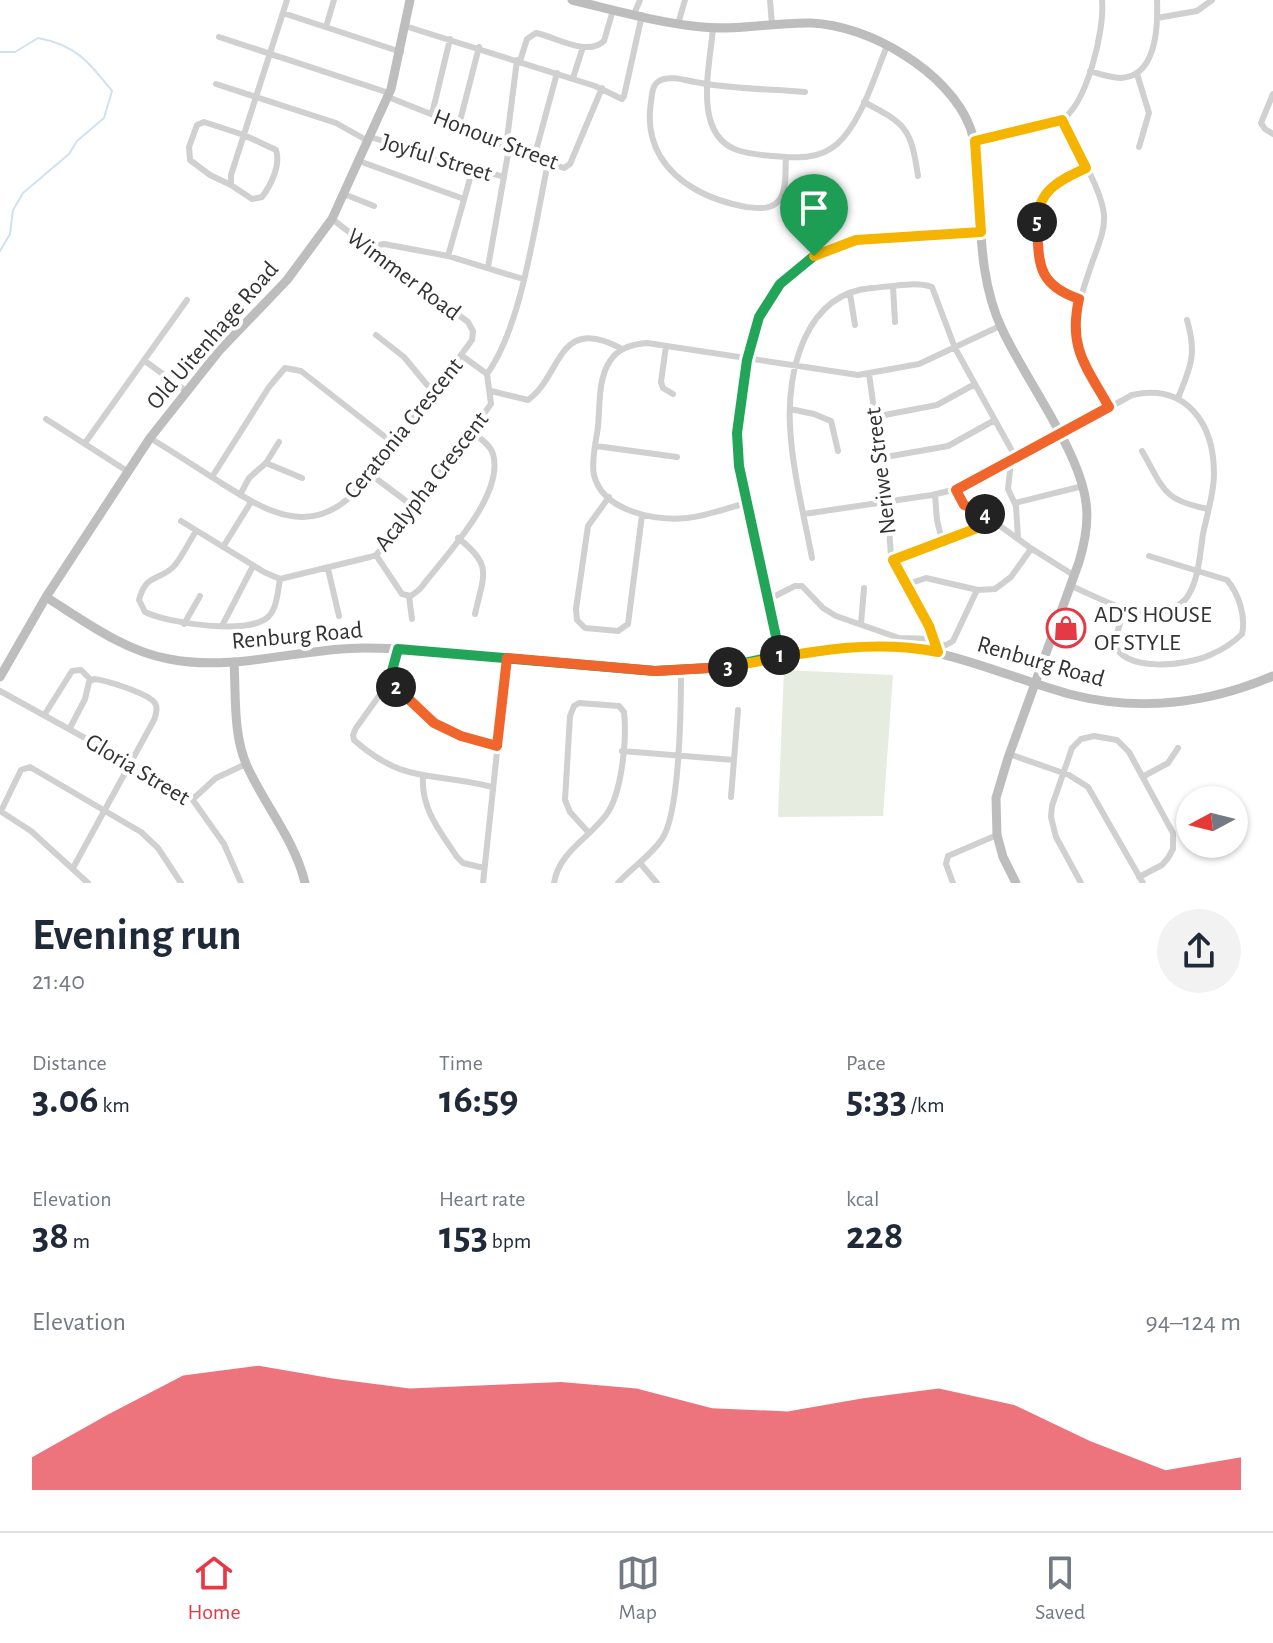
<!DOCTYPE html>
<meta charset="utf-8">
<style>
:root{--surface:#fff;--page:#f2f2f3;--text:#1f2937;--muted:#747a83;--line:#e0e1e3;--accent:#e63946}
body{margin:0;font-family:"Alegreya Sans",sans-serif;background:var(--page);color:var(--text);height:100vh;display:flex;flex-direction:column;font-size:30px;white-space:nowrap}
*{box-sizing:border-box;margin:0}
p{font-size:26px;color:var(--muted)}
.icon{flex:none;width:44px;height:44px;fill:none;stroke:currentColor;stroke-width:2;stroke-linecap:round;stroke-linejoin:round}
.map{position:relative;height:883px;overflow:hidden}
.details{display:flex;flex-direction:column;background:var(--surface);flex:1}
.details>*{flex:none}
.needle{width:52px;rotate:263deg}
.tools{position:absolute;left:1176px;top:786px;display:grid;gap:16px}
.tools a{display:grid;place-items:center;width:72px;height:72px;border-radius:50%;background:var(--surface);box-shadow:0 2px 6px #0004;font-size:40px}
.pin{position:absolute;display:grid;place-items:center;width:68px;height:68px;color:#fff;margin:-82px -34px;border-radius:50% 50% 50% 0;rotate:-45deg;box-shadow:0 0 8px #0007}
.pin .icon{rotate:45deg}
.km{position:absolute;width:40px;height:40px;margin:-20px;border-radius:50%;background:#222;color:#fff;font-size:22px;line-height:40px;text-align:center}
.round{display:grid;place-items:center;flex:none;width:84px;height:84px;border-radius:42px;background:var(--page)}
.head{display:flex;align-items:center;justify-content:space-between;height:136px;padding:0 32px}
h1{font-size:44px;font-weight:600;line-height:60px}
.stats{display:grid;grid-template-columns:repeat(3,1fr);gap:12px;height:136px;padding:8px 32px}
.stats div{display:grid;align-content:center}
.stats b{font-size:40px;font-weight:600}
.stats small{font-size:22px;font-weight:400}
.stats p{font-size:22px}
.chart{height:224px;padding:16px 32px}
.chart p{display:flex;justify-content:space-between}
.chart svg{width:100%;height:144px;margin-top:8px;fill:var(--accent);opacity:.7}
.dock{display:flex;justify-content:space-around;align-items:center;height:112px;border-top:2px solid var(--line);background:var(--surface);font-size:22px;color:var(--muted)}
.dock a{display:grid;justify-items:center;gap:4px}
.dock .active{color:var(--accent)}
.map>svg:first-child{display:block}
.green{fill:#e6ecdf}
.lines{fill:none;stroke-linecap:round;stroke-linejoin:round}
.stream{stroke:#cfe2ee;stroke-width:2}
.street{stroke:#d0d0d0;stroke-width:6}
.secondary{stroke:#bdbdbd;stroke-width:9}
.split-1-casing{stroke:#fff;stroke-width:16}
.split-2-casing{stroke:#fff;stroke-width:16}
.split-3-casing{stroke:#fff;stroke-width:16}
.split-4-casing{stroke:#fff;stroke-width:16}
.split-5-casing{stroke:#fff;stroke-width:16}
.split-6-casing{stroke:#fff;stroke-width:16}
.split-1{stroke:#22a559;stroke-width:10}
.split-2{stroke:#22a559;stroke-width:10}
.split-3{stroke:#f0652b;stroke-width:10}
.split-4{stroke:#f5b400;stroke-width:10}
.split-5{stroke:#f0652b;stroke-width:10}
.split-6{stroke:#f5b400;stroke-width:10}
.labels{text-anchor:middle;stroke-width:8;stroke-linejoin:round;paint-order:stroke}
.street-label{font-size:24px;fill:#333;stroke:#fff}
.poi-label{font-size:24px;fill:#333;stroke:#fff;text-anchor:start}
</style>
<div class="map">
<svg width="1273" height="883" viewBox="0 0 1273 883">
<rect width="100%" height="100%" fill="#fff"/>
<path class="green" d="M 784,670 L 893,675 L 883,816 L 778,817 Z"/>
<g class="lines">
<path class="stream" d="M 0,52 L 15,52 L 38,38 C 76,45 89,62 112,91 L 104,118 L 77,141 L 69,154 L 23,193 L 13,210 L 10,234 L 0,251"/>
<path class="street" d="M 770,0 L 772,25
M 283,13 L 401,52
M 634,14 L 640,0
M 1157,18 L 1197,11 L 1212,0
M 678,24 L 685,0
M 405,26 L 595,86 L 622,99 L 624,96 L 642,15
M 326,27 L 334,0
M 713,28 C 710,66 692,134 737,150 C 748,154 761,155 773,156 C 796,158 819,160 837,144 C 861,123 875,75 887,46
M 219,37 L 389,93
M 520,61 L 527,39 L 536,33 C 556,37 587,57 604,41 L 613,10
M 1090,71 C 1099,74 1110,78 1121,78 C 1157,76 1158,27 1157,0
M 1137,74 L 1149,113 L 1139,147
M 573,78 L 583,47
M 216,84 L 336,123 L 368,141
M 1273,94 L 1261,123 L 1265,129 L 1273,134
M 388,97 L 476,132 L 511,149 L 564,168 L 570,164 L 602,88
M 864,102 C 906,124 911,128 918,176
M 432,114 L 450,39
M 1062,120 C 1074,144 1103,191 1104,216 C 1105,232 1097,248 1092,263 C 1066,338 1071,340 1109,407
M 204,122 L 244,135 L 276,150 C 281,165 271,185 262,197 L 252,199 L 231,185 L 210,175 L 190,160 L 189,147 L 197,125 Z
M 459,125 L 479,47
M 370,137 L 504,177
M 975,141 C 999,136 1039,132 1060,121 C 1087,106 1105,29 1102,0
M 506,147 L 517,60
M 786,157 C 785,169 787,190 780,199 C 772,211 758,208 746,207 C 713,201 678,186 660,156 C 650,139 648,121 651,102 C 652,95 652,85 659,81 C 669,75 685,80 695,82 C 731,89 768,89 805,92
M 534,158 L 557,73
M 359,161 L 464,199
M 231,185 L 231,175 L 287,0
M 344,194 L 374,206
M 783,195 L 814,256
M 369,247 L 384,244 L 448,256 L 523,279
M 448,256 L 473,168
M 488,267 L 509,148
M 893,287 L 895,322
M 850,294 L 855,325
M 1079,299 C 1069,296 1059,293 1051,285 C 1033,265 1032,211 1048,190 C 1057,178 1073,174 1086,168
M 376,335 L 404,357 L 433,392
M 666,346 L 661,382 L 663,388 L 673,394
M 145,361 L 186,391
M 487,374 C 522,326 535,223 548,163
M 869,374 L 887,501 L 891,556 L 902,580 L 924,616 L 938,652
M 491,391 L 528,400 C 562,376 557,313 622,349
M 1178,398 C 1191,366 1197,354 1187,320
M 790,409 L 814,414 L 831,421 L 838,451
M 874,417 L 937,405 L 975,384
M 46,419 L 127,471
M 150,438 C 173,452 196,467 218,481 C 264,510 310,540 356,491 L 461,355 L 472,340 L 473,331 L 468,322 L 332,219
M 85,443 L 187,300
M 596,446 L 677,457
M 1142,451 C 1164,489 1162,500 1208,509
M 880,458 L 948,446 L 995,420
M 1011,461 L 1008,489 L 1016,506 L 1018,538
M 266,463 L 279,442
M 370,474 L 414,507
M 212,477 L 269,387 L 285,368 L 301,371 L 393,443
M 956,490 L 966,506 L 978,510 L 1029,547 L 1075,576
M 240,495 L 249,478 L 266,463 L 302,478
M 935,495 L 937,520 L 942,541
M 609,497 L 588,526 L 576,609 L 577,620 L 585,628 L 618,631 L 628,624 L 642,515
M 747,503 C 727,508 707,516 687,518 C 656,521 603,512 594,475 C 591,461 596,441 598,427 C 600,406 598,378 610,361 C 618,348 632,344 647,343 L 858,375 L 919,364 L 1000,326
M 1015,503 L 1083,486
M 804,514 L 932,495 L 965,487 L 1132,395 C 1186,383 1214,423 1214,474 C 1214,493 1207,515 1203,534 C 1200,553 1199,577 1189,594 C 1185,603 1174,608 1165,611 C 1135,620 1098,597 1071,586
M 181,521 L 264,572 L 280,579 L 370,557 L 376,555 L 398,530 L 491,404 L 487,374 L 461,355
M 196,531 C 189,542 183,555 175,565 C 162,581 146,572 139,600 L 145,612 C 167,623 251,636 269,616 C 277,608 278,590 280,579
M 458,538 C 493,565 484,574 475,614
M 223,547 L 251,502
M 376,555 L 402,594 L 411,596 L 420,589 C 443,558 505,496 493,454 C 490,444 479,438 472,432
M 812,558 C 804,515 792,469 790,426 C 787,371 805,293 872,288 C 890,287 914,281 932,287 L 955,348 L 1016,458
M 893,560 L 980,527 L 990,518
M 328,569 L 339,616
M 905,585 L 926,578 L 978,590 L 995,589 L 1011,577 L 1031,549
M 409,596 L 412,619
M 769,599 L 795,586 L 802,586 L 823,608 L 836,616 L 899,638 L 934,639
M 1125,607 L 1114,643 C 1124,673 1186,666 1210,655 C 1222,650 1233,643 1242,634 C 1246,617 1239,594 1227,580 L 1149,556
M 184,624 L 200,596
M 861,624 L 864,588
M 222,626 L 253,566
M 936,645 L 946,645 L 953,641 L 977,590
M 398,649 L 389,682 L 356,728 L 353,735 L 354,740 C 406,786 433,771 492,787
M 780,657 L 737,449 L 747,360 L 752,338 L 763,307 L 780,284 L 798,267 L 835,246 L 866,239 L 981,232
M 389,682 L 434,723 L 461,736 L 497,746
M 0,691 L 190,796 L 224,844 L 241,883
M 45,714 L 72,671 L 81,670 L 91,680
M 70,728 L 85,699 L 89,682 L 94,679 C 105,680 147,693 154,702 C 159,707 156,715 154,720 L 73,868
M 622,751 L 734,760
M 1009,754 L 1069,775 L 1088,787 L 1143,883
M 1144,776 L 1168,763 L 1178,748
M 423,777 C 421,809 440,831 457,857 L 463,863 L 484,868
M 731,797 L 738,710
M 193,799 L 216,778 L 246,764
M 0,811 L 31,831 L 88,883
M 1,811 L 21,770 L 30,767 L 141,832 L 158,848 L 181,883
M 640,863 L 657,883
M 483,883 L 507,658
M 554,883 C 559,852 588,839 606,815 C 622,794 627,739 624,712 L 619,706 L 579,703 L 574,706 L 570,716 L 565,800 L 570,812 L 589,833
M 618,883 C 632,867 651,856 662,839 C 680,813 681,706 681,671
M 953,883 L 946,864 L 948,856 L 997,835
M 1081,883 L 1056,837 L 1051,817 L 1052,806 L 1072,748 L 1081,739 L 1094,736 L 1117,740 L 1129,752 L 1173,833 L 1173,849 L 1168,858 L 1162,865 L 1139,877"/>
<path class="secondary" d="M 572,0 C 614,10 659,23 702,27 C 738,31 774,22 811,23 C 869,25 949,72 970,127 C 977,147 977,167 978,187 C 981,235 981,285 1002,329 C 1025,379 1080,451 1086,503 C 1089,523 1085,542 1079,562 L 1008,758 L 996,798 L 997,835 L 1003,857 L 1016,883
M 46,597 C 84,621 124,651 169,659 C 235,672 299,648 364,648 C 470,648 575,675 680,671 C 749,669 817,642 887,646 C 951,649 1008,677 1069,694 C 1138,712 1208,704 1273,676
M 234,662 C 236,696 233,735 247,766 C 265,806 295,840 305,883
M 0,677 L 46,597 L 150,438 L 219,351 L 287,280 L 332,219 L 391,89 L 410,0"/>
</g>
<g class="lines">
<defs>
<path id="split-1" d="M 780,655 L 739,466 L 737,433 L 747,360 L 759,317 L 780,284 L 814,256"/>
<path id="split-2" d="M 396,687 L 389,682 L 398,649 L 655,671 L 727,667 L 780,655"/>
<path id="split-3" d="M 396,687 L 434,723 L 461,736 L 497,746 L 507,658 L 655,671 L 728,667"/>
<path id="split-4" d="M 728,667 C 800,654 864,638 938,652 L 929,626 L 893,560 L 980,527 L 990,518 L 985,514"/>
<path id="split-5" d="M 985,514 L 964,505 L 956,490 L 1109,407 C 1086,366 1068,348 1079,299 C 1036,284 1039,263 1037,222"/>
<path id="split-6" d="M 814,256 L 856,240 L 981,232 L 975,141 L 1062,120 L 1086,168 C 1060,180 1038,190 1037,222"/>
</defs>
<use href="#split-1" class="split-1-casing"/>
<use href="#split-2" class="split-2-casing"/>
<use href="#split-3" class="split-3-casing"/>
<use href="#split-4" class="split-4-casing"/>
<use href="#split-5" class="split-5-casing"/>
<use href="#split-6" class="split-6-casing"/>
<use href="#split-1" class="split-1"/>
<use href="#split-2" class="split-2"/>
<use href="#split-3" class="split-3"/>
<use href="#split-4" class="split-4"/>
<use href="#split-5" class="split-5"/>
<use href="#split-6" class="split-6"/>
</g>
<defs>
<symbol id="shop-ring" viewBox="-11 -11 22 22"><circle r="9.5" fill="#fff" stroke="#e63946" stroke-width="1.5"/><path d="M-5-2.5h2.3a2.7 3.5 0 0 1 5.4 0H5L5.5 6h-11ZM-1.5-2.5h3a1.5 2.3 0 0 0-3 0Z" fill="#e63946"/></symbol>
</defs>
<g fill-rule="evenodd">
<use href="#shop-ring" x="1044" y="606" width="44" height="44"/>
</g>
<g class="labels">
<g class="street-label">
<text transform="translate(496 139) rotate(21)" y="8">Honour Street</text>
<text transform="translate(437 157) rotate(17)" y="8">Joyful Street</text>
<text transform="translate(404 274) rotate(37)" y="8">Wimmer Road</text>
<text transform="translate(212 335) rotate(-49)" y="8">Old Uitenhage Road</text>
<text transform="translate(403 428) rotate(-51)" y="8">Ceratonia Crescent</text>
<text transform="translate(880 471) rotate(-97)" y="8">Neriwe Street</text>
<text transform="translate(431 481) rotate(-52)" y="8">Acalypha Crescent</text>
<text transform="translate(297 635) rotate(-5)" y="8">Renburg Road</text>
<text transform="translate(1041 661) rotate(16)" y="8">Renburg Road</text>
<text transform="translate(138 769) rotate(31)" y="8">Gloria Street</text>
</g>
<g class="poi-label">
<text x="1094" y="622">AD'S HOUSE<tspan x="1094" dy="28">OF STYLE</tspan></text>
</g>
</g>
</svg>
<div class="tools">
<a><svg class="needle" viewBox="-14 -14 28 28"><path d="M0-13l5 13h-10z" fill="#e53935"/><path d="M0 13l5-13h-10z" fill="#747a83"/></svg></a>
</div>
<div class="pin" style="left:814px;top:256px;background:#1e9e55"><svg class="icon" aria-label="arrive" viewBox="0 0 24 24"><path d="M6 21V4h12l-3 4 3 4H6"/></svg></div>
<b class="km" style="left:780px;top:655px">1</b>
<b class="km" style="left:396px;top:687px">2</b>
<b class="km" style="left:728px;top:667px">3</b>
<b class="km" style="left:985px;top:514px">4</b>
<b class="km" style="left:1037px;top:222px">5</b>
</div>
<section class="details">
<div class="head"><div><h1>Evening run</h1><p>21:40</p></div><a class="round"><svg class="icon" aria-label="share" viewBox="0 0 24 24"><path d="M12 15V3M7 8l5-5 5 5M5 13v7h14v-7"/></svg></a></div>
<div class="stats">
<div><p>Distance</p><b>3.06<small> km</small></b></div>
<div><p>Time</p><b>16:59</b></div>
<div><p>Pace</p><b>5:33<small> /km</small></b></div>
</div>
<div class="stats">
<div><p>Elevation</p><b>38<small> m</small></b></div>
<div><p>Heart rate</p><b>153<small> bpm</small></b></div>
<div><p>kcal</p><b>228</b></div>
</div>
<div class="chart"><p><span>Elevation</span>94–124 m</p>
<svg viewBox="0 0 160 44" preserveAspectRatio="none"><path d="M0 44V34L10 21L20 9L30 6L40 10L50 13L60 12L70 11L80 13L90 19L100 20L110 16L120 13L130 18L140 29L150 38L160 34V44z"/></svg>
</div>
</section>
<nav class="dock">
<a class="active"><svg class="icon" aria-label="home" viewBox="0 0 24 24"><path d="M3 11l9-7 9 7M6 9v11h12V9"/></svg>Home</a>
<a><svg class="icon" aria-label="map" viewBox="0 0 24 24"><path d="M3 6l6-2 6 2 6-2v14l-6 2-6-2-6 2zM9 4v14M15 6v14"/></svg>Map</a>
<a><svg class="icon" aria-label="saved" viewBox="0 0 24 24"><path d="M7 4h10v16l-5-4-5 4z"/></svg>Saved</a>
</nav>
